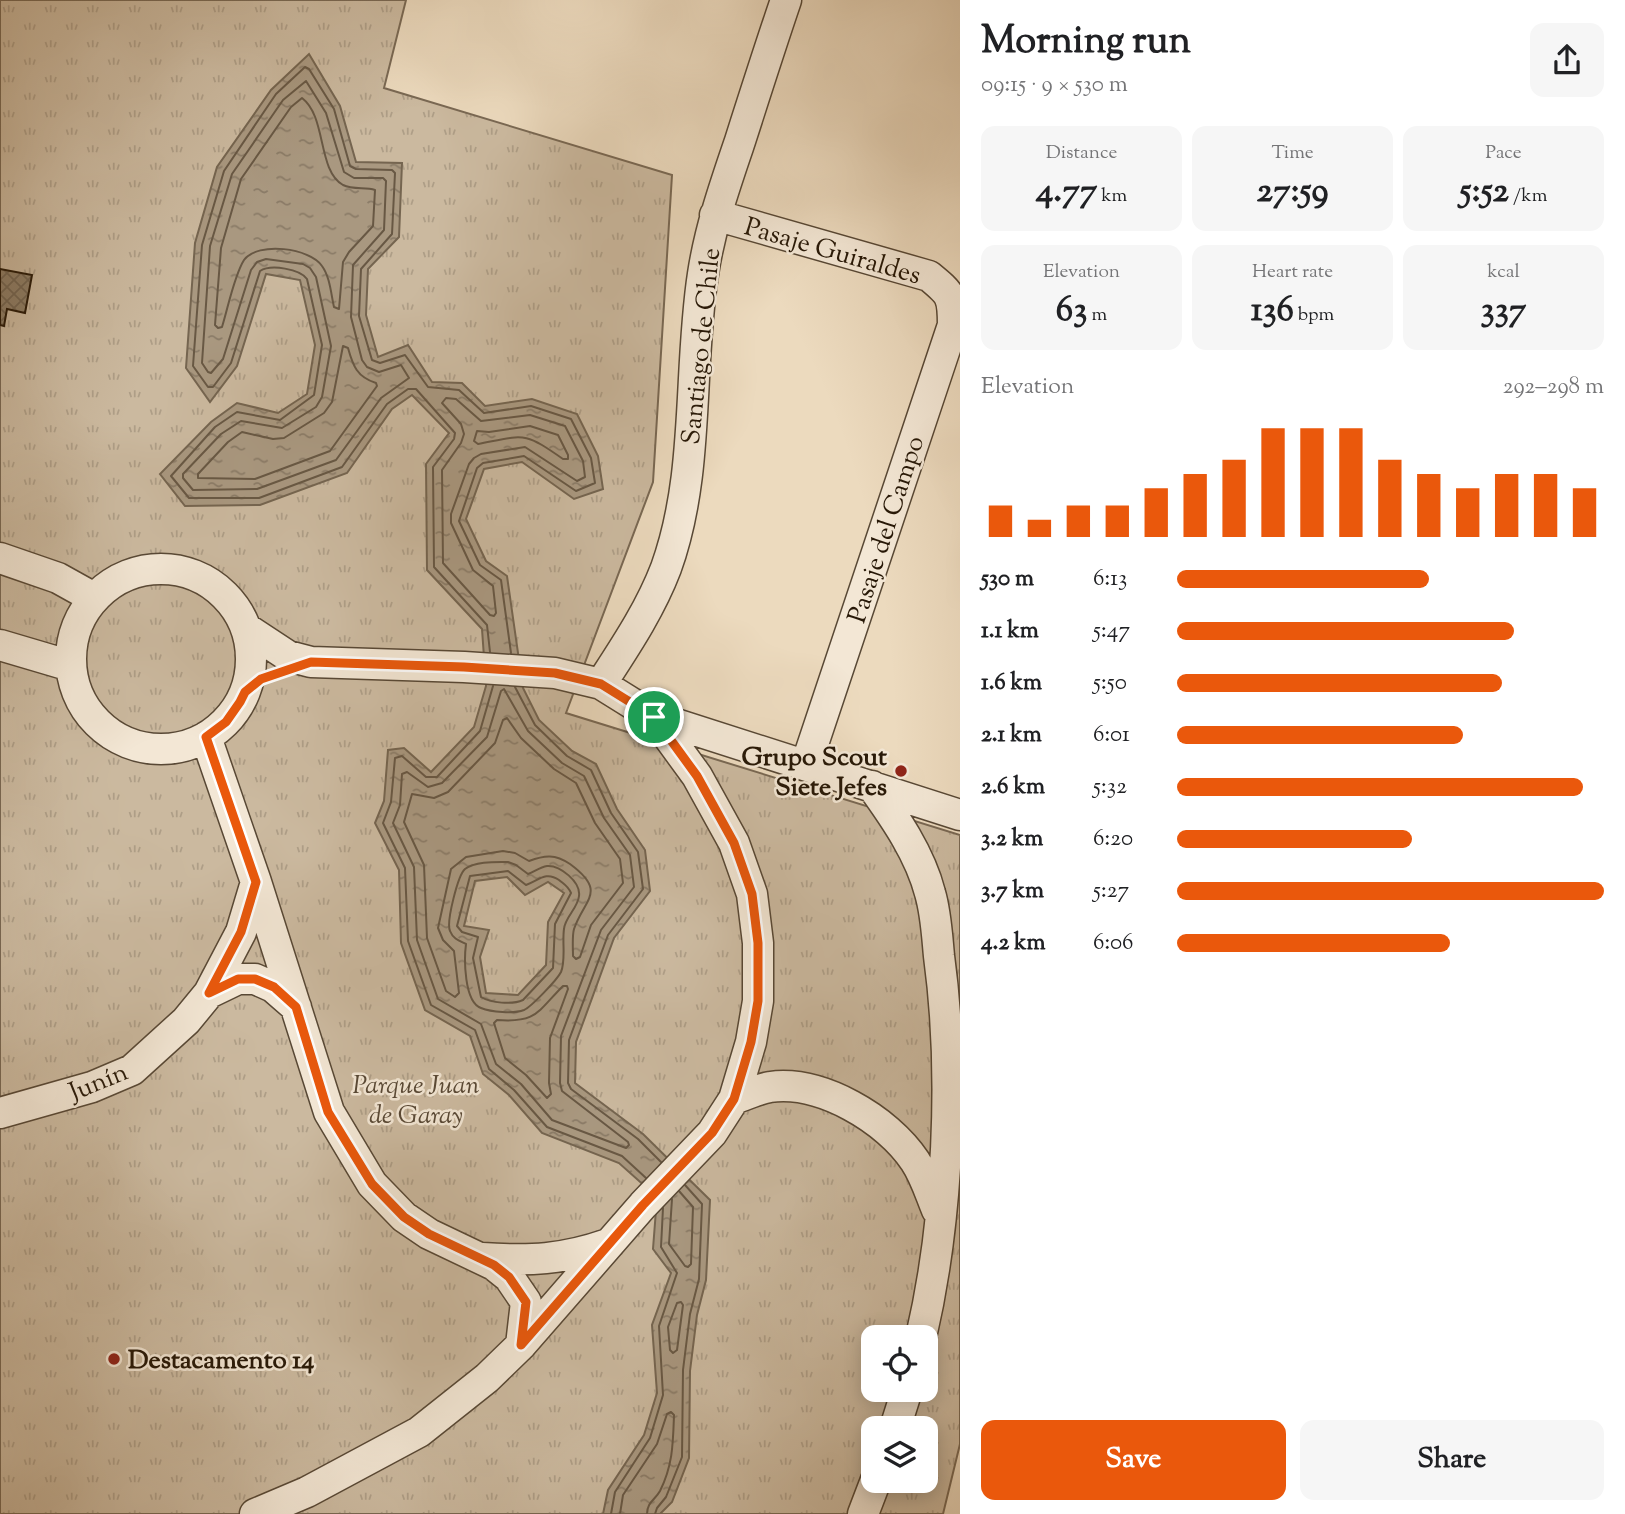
<!DOCTYPE html>
<meta charset="utf-8">
<style>
:root{--surface:#fff;--page:#f6f6f6;--text:#202124;--muted:#757577;--accent:#ea580c}
body{margin:0;font-family:"Sorts Mill Goudy",serif;background:var(--page);color:var(--text);height:100vh;display:flex;flex-direction:column;font-size:26px;white-space:nowrap}
*{box-sizing:border-box;margin:0}
p{font-size:23px;color:var(--muted)}
.icon{flex:none;width:38px;height:38px;fill:none;stroke:currentColor;stroke-width:2;stroke-linecap:round;stroke-linejoin:round}
.map{position:relative;flex:1;overflow:hidden}
.sheet{display:flex;flex-direction:column;background:var(--surface);width:665px}
.sheet>*{flex:none}
.controls{position:absolute;left:861px;top:1325px;display:grid;gap:14px}
.controls a{display:grid;place-items:center;width:77px;height:77px;border-radius:14px;background:var(--surface);box-shadow:0 4px 18px #0003;font-size:35px}
.pin{position:absolute;display:grid;place-items:center;width:60px;height:60px;color:#fff;margin:-30px;border:4px solid #fff;border-radius:50%;box-shadow:0 2px 7px #0007}
.round{display:grid;place-items:center;flex:none;width:74px;height:74px;border-radius:14px;background:var(--page)}
.head{display:flex;align-items:center;justify-content:space-between;height:119px;padding:0 21px}
h1{font-size:38px;font-weight:700;line-height:52px}
.stats{display:grid;grid-template-columns:repeat(3,1fr);gap:10px;height:119px;padding:7px 21px}
.stats div{display:grid;align-content:center;border-radius:14px;background:var(--page);text-align:center}
.stats b{font-size:35px;font-weight:700}
.stats small{font-size:19px;font-weight:400}
.stats p{font-size:19px}
.chart{height:196px;padding:14px 21px}
.chart p{display:flex;justify-content:space-between}
.chart svg{width:100%;height:126px;margin-top:7px;stroke:var(--accent);stroke-width:6}
.action{display:flex;gap:14px;margin-top:auto;padding:14px 21px}
.action a{flex:1;height:80px;border-radius:14px;background:var(--accent);color:#fff;font-size:28px;font-weight:700;line-height:80px;text-align:center}
.action a+a{background:var(--page);color:var(--text)}
ul{padding:0 21px;list-style:none;font-size:23px}
li{display:grid;grid-template-columns:112px 84px 1fr;align-items:center;height:52px}
li i{height:18px;border-radius:9px;background:var(--accent)}
main{display:flex;flex:1;min-height:0}
.map>svg:first-child{display:block}
.grass{fill:url(#grass-tufts);stroke:#796853;stroke-width:2;fill-rule:evenodd}
.water{fill:url(#water-ripples);stroke:#756550;stroke-width:2;fill-rule:evenodd}
.lines{fill:none;stroke-linecap:round;stroke-linejoin:round}
.shore{stroke:#685844;stroke-width:2}
.building{fill:url(#building-cross-hatch);stroke:#271807;stroke-width:2}
.minor-casing{stroke:#584835;stroke-width:33}
.minor{stroke:#f3e7d5;stroke-width:30}
.route-casing{stroke:#fff;stroke-width:14}
.route{stroke:#ea580c;stroke-width:9}
.poi-dot{fill:#8f2418;stroke:#f3e7d5;stroke-width:2.5}
.labels{text-anchor:middle;stroke-width:5;stroke-linejoin:round;paint-order:stroke}
.street-label{font-size:26px;fill:#271807;stroke:#f3e7d5}
.poi-label{font-size:26px;font-weight:bold;fill:#271807;stroke:#f3e7d5;text-anchor:end}
.park-label{font-size:26px;font-style:italic;fill:#584835;stroke:#f3e7d5}
</style>
<main>
<div class="map">
<svg width="960" height="1514" viewBox="0 0 960 1514">
<defs>
<pattern id="grass-tufts" width="24" height="20" patternUnits="userSpaceOnUse" patternTransform="scale(1.75)"><rect width="24" height="20" fill="#cbb99f"/><path d="M3 7l-1-3M5 7V3M7 7l1-3M15 17l-1-3M17 17v-4M19 17l1-3" fill="none" stroke="#ae9e87"/></pattern>
<pattern id="water-ripples" width="26" height="14" patternUnits="userSpaceOnUse" patternTransform="scale(1.75)"><rect width="26" height="14" fill="#a99880"/><path d="M2 4q2-2 4 0t4 0M15 11q2-2 4 0t4 0" fill="none" stroke="#8a7b67"/></pattern>
<pattern id="building-cross-hatch" width="8" height="8" patternUnits="userSpaceOnUse" patternTransform="scale(1.75)"><rect width="8" height="8" fill="#8d7d66"/><path d="M0 0l8 8M0 8l8-8" fill="none" stroke="#736552"/></pattern>
</defs>
<rect width="100%" height="100%" fill="#ecdabe"/>
<filter id="stains"><feTurbulence type="fractalNoise" baseFrequency=".00286" numOctaves="4"/><feColorMatrix values="0 0 0 0 .2 0 0 0 0 .09 0 0 0 0 .02 0 0 0 .5 -.17"/></filter>
<radialGradient id="worn" r=".72"><stop offset=".6" stop-color="#630" stop-opacity="0"/><stop offset="1" stop-color="#630" stop-opacity=".3"/></radialGradient>
<path class="grass" d="M 0,0 L 406,0 L 384,88 L 672,175 L 653,482 L 566,713 L 960,835 L 960,1444 L 943,1514 L 0,1514 ZM 873,1337 L 926,1337 L 926,1390 L 873,1390 ZM 873,1428 L 926,1428 L 926,1480 L 873,1480 Z"/>
<path class="water" d="M 309,54 L 340,106 L 356,162 L 402,163 L 399,237 L 368,269 L 366,315 L 378,357 L 408,345 L 432,382 L 462,383 L 485,406 L 532,399 L 577,414 L 598,456 L 603,489 L 574,499 L 522,462 L 484,469 L 466,519 L 486,561 L 507,576 L 523,688 L 539,720 L 572,751 L 596,764 L 617,809 L 645,850 L 650,891 L 614,938 L 576,1042 L 575,1083 L 643,1134 L 710,1200 L 706,1280 L 697,1315 L 690,1371 L 689,1458 L 672,1502 L 660,1514 L 603,1514 L 608,1490 L 644,1435 L 657,1393 L 652,1325 L 671,1273 L 653,1249 L 657,1197 L 619,1163 L 542,1133 L 509,1095 L 483,1074 L 470,1036 L 425,1010 L 401,943 L 399,870 L 375,823 L 384,801 L 388,750 L 404,748 L 431,772 L 474,727 L 486,686 L 482,629 L 427,570 L 426,464 L 449,433 L 412,395 L 392,409 L 347,473 L 260,505 L 185,506 L 160,474 L 211,422 L 237,403 L 278,413 L 307,394 L 315,345 L 300,280 L 266,274 L 237,366 L 210,402 L 186,368 L 195,243 L 217,167 L 271,90 ZM 507,877 L 525,895 L 548,882 L 564,893 L 548,922 L 546,965 L 518,995 L 486,993 L 480,957 L 489,930 L 464,926 L 475,881 Z"/>
<g class="lines">
<path class="shore" d="M 306,81 L 326,113 L 344,172 L 354,178 L 383,178 L 386,181 L 384,230 L 353,265 L 351,317 L 362,360 L 367,367 L 379,372 L 401,365 L 409,378 L 381,398 L 336,460 L 257,489 L 193,490 L 183,478 L 183,474 L 221,434 L 241,421 L 282,428 L 316,407 L 322,397 L 331,346 L 316,277 L 310,268 L 303,264 L 266,259 L 257,262 L 251,270 L 223,359 L 211,373 L 208,372 L 202,363 L 210,246 L 232,174 L 283,100 Z
M 302,98 C 327,117 317,170 343,185 C 353,190 365,187 375,190 L 373,226 L 349,252 L 343,262 L 339,309 L 334,307 C 331,294 330,277 322,266 C 310,248 258,241 244,260 C 234,276 228,308 222,327 L 218,328 L 215,325 L 221,248 L 241,179 L 291,107 Z
M 343,346 L 348,348 C 353,366 357,377 376,383 L 377,386 L 330,451 L 255,479 L 198,478 L 198,474 L 228,442 L 242,432 L 273,439 L 284,438 L 324,413 L 332,402 Z
M 446,398 L 456,399 L 481,421 L 530,415 L 565,426 L 583,461 L 585,477 L 577,481 L 525,447 L 481,454 L 474,458 L 469,464 L 451,514 L 451,523 L 473,570 L 493,586 L 496,613 L 494,616 L 490,615 L 443,563 L 442,470 L 461,443 L 464,434 L 461,424 L 442,403 Z
M 530,426 L 558,435 L 568,455 L 568,459 L 563,459 C 523,431 525,435 478,444 L 474,441 L 477,431 L 489,432 Z
M 490,652 L 487,625 L 434,567 L 433,467 L 454,439 L 455,433 L 416,389 L 408,389 L 387,404 L 342,467 L 259,498 L 189,498 L 171,476 L 215,427 L 237,412 L 280,420 L 314,395 L 322,345 L 307,279 C 300,269 271,264 260,271 L 231,363 L 213,387 L 208,387 L 193,366 L 202,245 L 224,171 L 276,94 L 305,67 L 309,69 L 334,109 L 350,166 L 356,169 L 392,170 L 395,173 L 392,234 L 361,269 L 359,316 L 372,360 L 380,363 L 405,355 L 428,387 L 459,390 L 484,413 L 531,406 L 571,419 L 591,458 L 595,483 L 576,491 L 524,456 L 483,463 L 477,468 L 459,521 L 480,565 L 501,580 L 511,653
M 493,686 L 480,731 L 437,777 L 426,777 L 402,756 L 395,758 L 391,802 L 383,823 L 405,868 L 408,941 L 431,1005 L 475,1030 L 489,1069 L 514,1090 L 547,1127 L 622,1156 L 646,1178
M 515,687 L 535,725 L 567,756 L 591,770 L 611,813 L 638,852 L 643,889 L 608,935 L 569,1040 L 568,1083 L 571,1089 L 638,1139 L 661,1162
M 504,689 L 528,731 L 562,763 L 584,776 L 604,818 L 630,855 L 634,887 L 601,930 L 561,1036 L 560,1083 L 562,1091 L 628,1142 L 629,1145 L 626,1148 L 552,1120 L 521,1084 L 496,1064 L 481,1024 L 438,999 L 417,940 L 414,867 L 393,823 L 400,805 L 402,774 L 407,772 L 428,787 L 442,783 L 487,737 L 501,691 Z
M 507,718 L 521,738 L 554,769 L 576,783 L 595,823 L 620,859 L 623,883 L 591,925 L 580,957 L 576,959 L 573,956 C 573,948 572,936 574,929 C 584,899 608,892 570,864 C 555,854 545,855 529,861 L 515,853 L 503,851 L 466,857 L 451,869 L 438,928 L 443,940 L 454,951 L 459,993 L 455,997 L 446,991 L 427,938 L 424,865 L 404,822 L 412,794 L 434,798 L 448,792 L 495,743 L 503,720 Z
M 508,862 L 516,865 L 528,874 C 534,872 540,867 547,866 C 560,865 581,882 579,896 C 578,908 565,917 564,929 C 562,942 566,960 561,972 C 557,980 531,1007 524,1010 C 514,1014 491,1012 481,1008 C 464,1002 464,959 466,944 C 460,941 453,939 450,931 C 446,922 458,875 465,869 C 475,861 497,862 508,862 Z
M 508,871 L 526,885 C 539,880 546,871 559,880 C 565,885 568,886 571,893 L 555,924 L 553,968 L 523,1000 C 512,1005 491,1003 481,997 L 473,958 L 478,937 L 462,932 L 457,926 L 470,876 Z
M 563,986 L 567,986 L 568,989 L 550,1038 L 549,1083 L 551,1094 L 547,1098 L 526,1075 L 505,1058 L 494,1023 L 497,1020 C 537,1023 537,1012 563,986 Z
M 672,1199 L 669,1244 L 685,1266 L 688,1267 L 691,1264 L 693,1207 L 679,1191
M 681,1302 L 683,1305 L 677,1350 L 673,1353 L 670,1350 L 668,1327 L 677,1303 Z
M 611,1514 L 615,1492 L 650,1438 L 663,1395 L 659,1326 L 677,1273 L 661,1247 L 663,1208
M 620,1514 L 623,1495 L 657,1444 L 667,1414 L 671,1412 L 674,1415 C 673,1443 673,1465 660,1491 C 655,1500 647,1502 647,1514
M 655,1514 L 657,1508 L 666,1497 L 682,1457 L 683,1370 L 690,1314 L 699,1279 L 702,1204 L 685,1185"/>
</g>
<path class="building" d="M 0,269 L 32,275 L 25,313 L 7,309 L 4,326 L 0,325 Z"/>
<g class="lines">
<defs>
<path id="minor" d="M 715,215 L 929,276 C 951,294 953,296 953,325 L 806,765
M 0,558 L 58,578 L 94,598
M71 659a90 90 0 1 1 180 0a90 90 0 1 1-180 0Z
M 247,629 L 288,656 L 311,662 L 464,667 L 555,673 L 601,684 L 654,717 L 960,815
M 0,645 L 71,666
M 601,684 C 625,647 650,610 666,568 C 700,474 688,371 703,274 C 710,228 725,185 740,141 C 755,94 770,47 786,0
M 206,737 L 256,882 L 329,1112 L 372,1184 L 404,1217 L 429,1234 L 494,1265 L 509,1277 L 526,1302 L 521,1345
M 872,786 C 895,818 920,854 930,893 C 936,913 937,935 939,956 C 955,1074 948,1221 921,1337
M 209,993 L 241,932 L 256,882
M 734,1099 C 745,1095 758,1089 770,1087 C 821,1080 887,1119 915,1161 C 925,1176 930,1193 937,1210
M 0,1113 L 92,1087 L 132,1070 L 186,1021 L 209,993 L 238,979 L 255,979 L 273,987 L 296,1007
M 482,1258 C 530,1261 562,1260 608,1244
M 895,1428 L 907,1390
M 255,1514 L 307,1492 L 419,1432 L 487,1378 L 521,1345 L 643,1205 L 712,1133 L 734,1099 L 751,1042 L 758,1001 L 758,943 L 752,894 L 734,843 L 697,776 L 654,717
M 863,1514 L 876,1480"/>
</defs>
<use href="#minor" class="minor-casing"/>
<use href="#minor" class="minor"/>
</g>
<g class="lines">
<defs>
<path id="route" d="M 311,662 L 464,667 L 555,673 L 601,684 L 654,717 L 697,776 L 734,843 L 752,894 L 758,943 L 758,1001 L 751,1042 L 734,1099 L 712,1133 L 643,1205 L 521,1345 L 526,1302 L 509,1277 L 494,1265 L 429,1234 L 404,1217 L 372,1184 L 328,1112 L 296,1007 L 274,987 L 255,979 L 238,979 L 209,993 L 241,932 L 256,882 L 206,737 L 226,722 L 240,702 L 245,692 L 261,679 Z"/>
</defs>
<use href="#route" class="route-casing"/>
<use href="#route" class="route"/>
</g>
<g class="poi-dot">
<circle cx="901" cy="771" r="7"/>
<circle cx="114" cy="1359" r="7"/>
</g>
<g class="labels">
<g class="street-label">
<text transform="translate(833 250) rotate(16)" y="9">Pasaje Guiraldes</text>
<text transform="translate(700 346) rotate(-84)" y="9">Santiago de Chile</text>
<text transform="translate(885 529) rotate(-72)" y="9">Pasaje del Campo</text>
<text transform="translate(98 1081) rotate(-22)" y="9">Junín</text>
</g>
<g class="poi-label">
<text x="887" y="765">Grupo Scout<tspan x="887" dy="30">Siete Jefes</tspan></text>
<text x="128" y="1368" text-anchor="start">Destacamento 14</text>
</g>
<g class="park-label">
<text x="416" y="1093">Parque Juan<tspan x="416" dy="30">de Garay</tspan></text>
</g>
</g>
<rect width="100%" height="100%" filter="url(#stains)"/>
<rect width="100%" height="100%" fill="url(#worn)"/>
</svg>
<div class="controls">
<a><svg class="icon" aria-label="locate" viewBox="0 0 24 24"><circle cx="12" cy="12" r="6"/><path d="M12 2v4M12 18v4M2 12h4M18 12h4"/></svg></a>
<a><svg class="icon" aria-label="layers" viewBox="0 0 24 24"><path d="M12 4l9 5-9 5-9-5zM3 14l9 5 9-5"/></svg></a>
</div>
<div class="pin" style="left:654px;top:717px;background:#1e9e55"><svg class="icon" aria-label="arrive" viewBox="0 0 24 24"><path d="M6 21V4h12l-3 4 3 4H6"/></svg></div>
</div>
<section class="sheet">
<div class="head"><div><h1>Morning run</h1><p>09:15 · 9 × 530 m</p></div><a class="round"><svg class="icon" aria-label="share" viewBox="0 0 24 24"><path d="M12 15V3M7 8l5-5 5 5M5 13v7h14v-7"/></svg></a></div>
<div class="stats">
<div><p>Distance</p><b>4.77<small> km</small></b></div>
<div><p>Time</p><b>27:59</b></div>
<div><p>Pace</p><b>5:52<small> /km</small></b></div>
</div>
<div class="stats">
<div><p>Elevation</p><b>63<small> m</small></b></div>
<div><p>Heart rate</p><b>136<small> bpm</small></b></div>
<div><p>kcal</p><b>337</b></div>
</div>
<div class="chart"><p><span>Elevation</span>292–298 m</p>
<svg viewBox="0 0 160 44" preserveAspectRatio="none"><path d="M5 44V33M15 44V38M25 44V33M35 44V33M45 44V27M55 44V22M65 44V17M75 44V6M85 44V6M95 44V6M105 44V17M115 44V22M125 44V27M135 44V22M145 44V22M155 44V27"/></svg>
</div>
<ul>
<li><b>530 m</b>6:13<i style="width:59%"></i></li>
<li><b>1.1 km</b>5:47<i style="width:79%"></i></li>
<li><b>1.6 km</b>5:50<i style="width:76%"></i></li>
<li><b>2.1 km</b>6:01<i style="width:67%"></i></li>
<li><b>2.6 km</b>5:32<i style="width:95%"></i></li>
<li><b>3.2 km</b>6:20<i style="width:55%"></i></li>
<li><b>3.7 km</b>5:27<i style="width:100%"></i></li>
<li><b>4.2 km</b>6:06<i style="width:64%"></i></li>
</ul>
<div class="action"><a>Save</a><a>Share</a></div>
</section>
</main>
